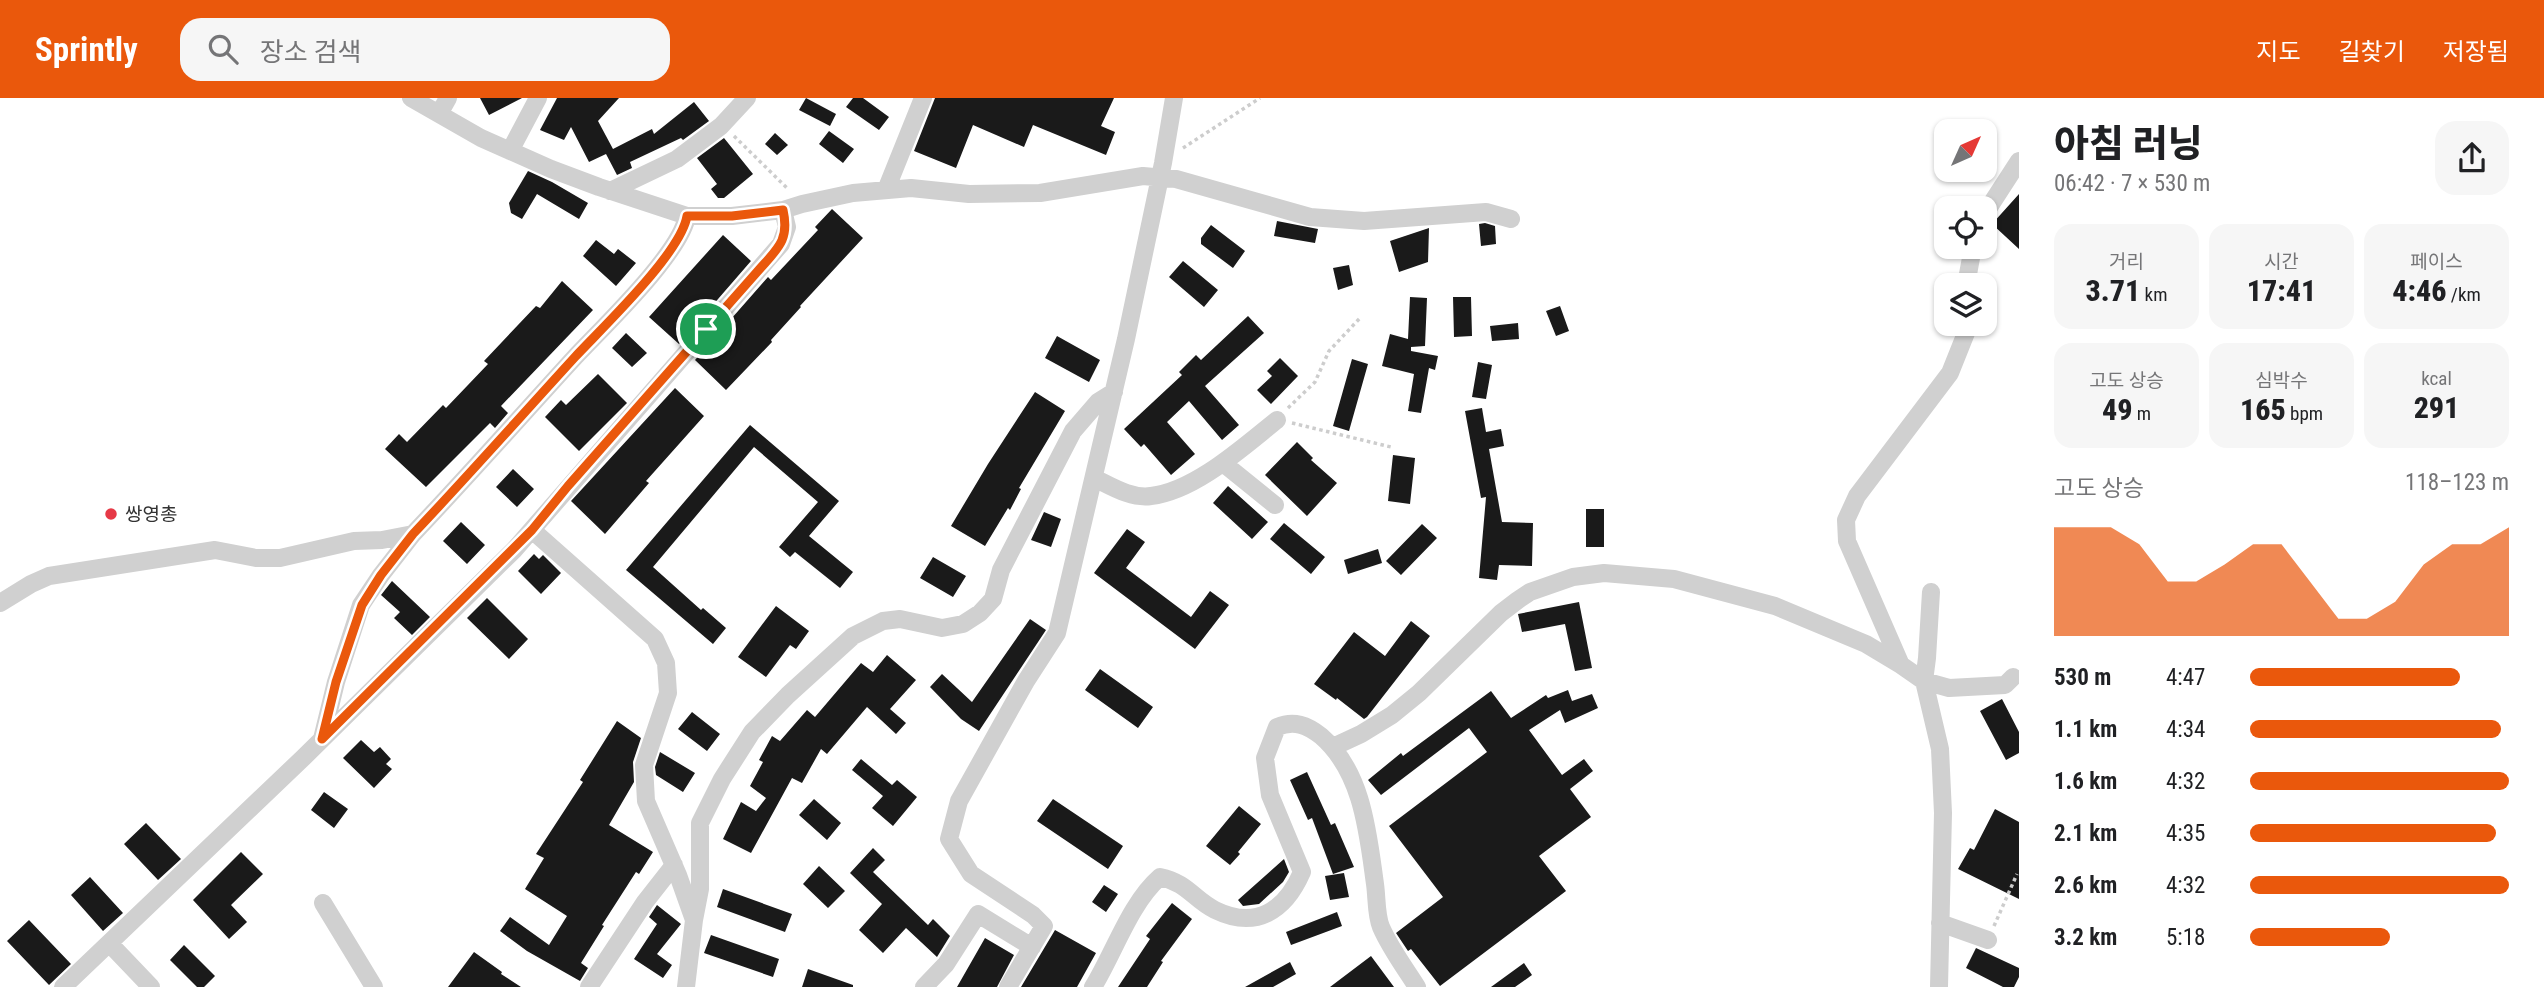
<!DOCTYPE html>
<html lang="ko">
<meta charset="utf-8">
<style>
:root{--surface:#fff;--page:#f6f6f6;--text:#202124;--muted:#757577;--accent:#ea580c}
body{margin:0;font-family:"Roboto Condensed","Noto Sans KR",sans-serif;background:var(--page);color:var(--text);height:100vh;display:flex;flex-direction:column;font-size:26px;white-space:nowrap}
*{box-sizing:border-box;margin:0}
p{font-size:23px;color:var(--muted)}
.icon{flex:none;width:38px;height:38px;fill:none;stroke:currentColor;stroke-width:2;stroke-linecap:round;stroke-linejoin:round}
.map{position:relative;flex:1;overflow:hidden}
.sheet{display:flex;flex-direction:column;background:var(--surface);width:525px}
.sheet>*{flex:none}
.needle{width:46px;rotate:45deg}
.controls{position:absolute;left:1934px;top:21px;display:grid;gap:14px}
.controls a{display:grid;place-items:center;width:63px;height:63px;border-radius:14px;background:var(--surface);box-shadow:0 2px 5px #0004;font-size:35px}
.pin{position:absolute;display:grid;place-items:center;width:60px;height:60px;color:#fff;margin:-30px;border:4px solid #fff;border-radius:50%;box-shadow:0 2px 7px #0007}
.round{display:grid;place-items:center;flex:none;width:74px;height:74px;border-radius:21px;background:var(--page)}
.summary{display:flex;align-items:center;justify-content:space-between;height:119px;padding:0 35px}
h1{font-size:38px;font-weight:800;line-height:52px}
.metrics{display:grid;grid-template-columns:repeat(3,1fr);gap:10px;height:119px;padding:7px 35px}
.metrics div{display:grid;align-content:center;border-radius:18px;background:var(--page);text-align:center}
.metrics b{font-size:30px;font-weight:800}
.metrics small{font-size:19px;font-weight:400}
.metrics p{font-size:19px}
.chart{height:196px;padding:14px 35px}
.chart p{display:flex;justify-content:space-between}
.chart svg{width:100%;height:126px;margin-top:7px;fill:var(--accent);opacity:.7}
ul{padding:0 35px;list-style:none;font-size:23px}
li{display:grid;grid-template-columns:112px 84px 1fr;align-items:center;height:52px}
li i{height:18px;border-radius:9px;background:var(--accent)}
header{display:flex;align-items:center;gap:42px;box-sizing:border-box;height:98px;padding:0 35px;background:var(--accent);color:#fff}
header strong{font-size:33px}
nav{display:flex;gap:38px;margin-inline-start:auto;font-size:24px}
.search{width:490px;height:63px;background:var(--page);display:flex;align-items:center;gap:18px;box-sizing:border-box;padding:0 24px;border-radius:21px;color:var(--muted);font-size:26px}
main{display:flex;flex:1;min-height:0}
.map>svg:first-child{display:block}
.building{fill:#1a1a1a}
.lines{fill:none;stroke-linecap:round;stroke-linejoin:round}
.path{stroke:#cdcdcd;stroke-width:3.5;stroke-dasharray:3.5 3.5;stroke-linecap:butt}
.minor{stroke:#d0d0d0;stroke-width:18}
.route-casing{stroke:#fff;stroke-width:14}
.route{stroke:#ea580c;stroke-width:9}
.poi-dot{fill:#e63946;stroke:#fff;stroke-width:2.5}
.labels{text-anchor:middle;stroke-width:7;stroke-linejoin:round;paint-order:stroke}
.poi-label{font-size:19px;fill:#333;stroke:#fff;text-anchor:start}
</style>
<header>
<strong>Sprintly</strong>
<div class="search"><svg class="icon" aria-label="search" viewBox="0 0 24 24"><circle cx="10" cy="10" r="6"/><path d="M15 15l6 6"/></svg>장소 검색</div>
<nav><a>지도</a><a>길찾기</a><a>저장됨</a></nav>
</header>
<main>
<div class="map">
<svg width="2019" height="889" viewBox="0 0 2019 889">
<rect width="100%" height="100%" fill="#fff"/>
<path class="building" d="M 480,0 L 522,0 L 489,17 Z
M 557,0 L 619,0 L 598,23 L 613,51 L 652,31 L 654,36 L 694,4 L 709,23 L 683,42 L 681,40 L 630,64 L 632,70 L 617,77 L 606,56 L 589,64 L 571,29 L 564,42 L 540,32 Z
M 806,0 L 836,16 L 830,28 L 799,12 Z
M 853,0 L 863,0 L 889,19 L 879,32 L 846,9 Z
M 935,0 L 1114,0 L 1101,28 L 1115,34 L 1106,57 L 1033,27 L 1024,49 L 973,27 L 956,70 L 914,53 Z
M 829,33 L 854,51 L 843,65 L 819,46 Z
M 775,35 L 788,47 L 777,57 L 765,46 Z
M 724,40 L 753,76 L 724,100 L 718,100 L 711,91 L 717,86 L 697,60 Z
M 528,73 L 552,84 L 588,105 L 579,121 L 537,96 L 522,121 L 511,115 L 509,105 Z
M 2019,96 L 2019,151 L 1992,126 Z
M 832,111 L 863,140 L 800,208 L 801,209 L 771,242 L 772,244 L 726,292 L 695,262 L 768,179 L 771,182 L 818,132 L 815,129 Z
M 1277,123 L 1318,131 L 1315,145 L 1274,138 Z
M 1485,125 L 1495,128 L 1496,146 L 1481,148 L 1479,126 Z
M 1211,127 L 1245,153 L 1233,170 L 1201,146 L 1201,140 Z
M 1429,130 L 1428,164 L 1399,174 L 1390,143 Z
M 723,137 L 751,163 L 679,246 L 649,219 Z
M 596,142 L 614,156 L 618,151 L 636,165 L 616,188 L 583,158 Z
M 1183,163 L 1218,192 L 1204,209 L 1169,179 Z
M 1349,167 L 1353,187 L 1338,192 L 1333,170 Z
M 562,183 L 593,212 L 501,308 L 508,315 L 495,330 L 490,325 L 426,389 L 385,351 L 399,336 L 407,344 L 443,307 L 446,310 L 488,266 L 484,263 L 536,208 L 540,210 Z
M 1410,199 L 1427,200 L 1425,248 L 1411,249 L 1411,253 L 1438,258 L 1435,272 L 1429,270 L 1421,315 L 1408,313 L 1414,276 L 1382,268 L 1390,236 L 1408,241 Z
M 1453,199 L 1471,199 L 1472,238 L 1454,239 Z
M 1560,208 L 1569,233 L 1556,238 L 1546,213 Z
M 1248,218 L 1264,235 L 1205,288 L 1239,327 L 1222,342 L 1189,303 L 1167,324 L 1195,356 L 1171,377 L 1144,346 L 1141,349 L 1124,331 L 1182,277 L 1179,274 L 1196,257 L 1201,262 Z
M 1518,225 L 1519,241 L 1492,243 L 1490,228 Z
M 626,235 L 647,255 L 632,269 L 612,250 Z
M 1057,238 L 1100,262 L 1089,284 L 1045,260 Z
M 1280,260 L 1298,278 L 1271,306 L 1257,292 L 1272,278 L 1267,273 Z
M 1352,261 L 1368,266 L 1349,333 L 1333,328 Z
M 1478,264 L 1492,267 L 1486,301 L 1472,299 Z
M 598,276 L 627,305 L 579,353 L 545,319 L 561,302 L 566,307 Z
M 675,290 L 704,318 L 646,383 L 649,385 L 605,436 L 571,403 Z
M 1035,294 L 1065,313 L 1019,390 L 1021,391 L 1010,412 L 1008,410 L 985,448 L 951,428 L 988,366 Z
M 1482,310 L 1486,334 L 1501,331 L 1504,348 L 1489,351 L 1502,424 L 1533,425 L 1532,468 L 1499,467 L 1497,482 L 1479,480 L 1486,399 L 1481,400 L 1465,313 Z
M 750,327 L 839,403 L 809,438 L 853,474 L 840,490 L 795,454 L 790,459 L 779,449 L 818,404 L 754,349 L 653,469 L 701,512 L 703,510 L 726,530 L 713,546 L 626,472 Z
M 1297,344 L 1313,360 L 1311,362 L 1337,385 L 1307,418 L 1265,377 Z
M 1393,357 L 1415,360 L 1410,406 L 1388,403 Z
M 513,371 L 534,391 L 517,409 L 496,389 Z
M 1228,388 L 1268,424 L 1252,441 L 1213,405 Z
M 1586,411 L 1604,411 L 1604,449 L 1586,449 Z
M 1044,414 L 1061,421 L 1051,449 L 1031,442 Z
M 461,424 L 485,447 L 467,466 L 443,443 Z
M 1284,425 L 1325,459 L 1311,476 L 1270,441 Z
M 1422,426 L 1437,440 L 1401,477 L 1386,463 Z
M 1127,431 L 1145,444 L 1126,470 L 1191,519 L 1210,493 L 1229,507 L 1195,551 L 1094,475 Z
M 1378,451 L 1382,465 L 1348,476 L 1344,462 Z
M 534,456 L 539,461 L 543,457 L 561,475 L 541,496 L 518,473 Z
M 933,459 L 966,478 L 953,499 L 920,480 Z
M 392,483 L 430,519 L 412,537 L 394,520 L 400,514 L 381,497 Z
M 487,500 L 528,541 L 509,561 L 467,520 Z
M 1579,504 L 1592,570 L 1575,573 L 1565,526 L 1522,534 L 1518,516 Z
M 776,508 L 809,533 L 796,551 L 790,547 L 766,579 L 738,559 Z
M 1030,521 L 1046,532 L 979,633 L 961,621 L 930,589 L 942,576 L 972,604 Z
M 1411,523 L 1430,538 L 1367,619 L 1364,621 L 1337,600 L 1336,602 L 1314,586 L 1354,534 L 1385,558 Z
M 887,557 L 916,582 L 890,611 L 906,625 L 896,636 L 867,609 L 827,656 L 821,651 L 802,685 L 792,680 L 751,755 L 723,741 L 741,704 L 756,713 L 766,700 L 750,688 L 763,664 L 759,662 L 772,638 L 780,643 L 807,612 L 815,619 L 861,565 L 873,574 Z
M 1100,571 L 1153,609 L 1138,630 L 1085,592 Z
M 1568,592 L 1572,603 L 1592,596 L 1598,610 L 1565,625 L 1560,612 L 1529,632 L 1562,677 L 1584,661 L 1593,673 L 1570,691 L 1591,719 L 1539,758 L 1566,793 L 1440,888 L 1411,851 L 1408,853 L 1396,835 L 1443,799 L 1389,728 L 1487,654 L 1469,630 L 1381,697 L 1368,682 L 1401,655 L 1403,658 L 1491,593 L 1511,620 L 1546,597 L 1548,600 Z
M 2002,601 L 2019,634 L 2019,655 L 2006,662 L 1980,613 Z
M 692,614 L 720,636 L 707,653 L 678,631 Z
M 617,623 L 641,640 L 633,664 L 634,684 L 609,727 L 653,754 L 639,776 L 636,774 L 602,827 L 604,828 L 581,865 L 588,870 L 580,883 L 527,853 L 500,833 L 510,819 L 549,847 L 567,818 L 525,791 L 544,760 L 536,756 L 583,684 L 580,682 Z
M 361,642 L 374,654 L 380,649 L 391,661 L 386,666 L 392,671 L 374,690 L 343,660 Z
M 660,654 L 695,675 L 683,694 L 656,677 L 655,669 Z
M 861,661 L 892,687 L 897,682 L 917,699 L 893,728 L 872,710 L 883,698 L 852,672 Z
M 1307,674 L 1331,727 L 1335,725 L 1354,769 L 1333,776 L 1312,720 L 1308,722 L 1290,682 Z
M 324,694 L 348,711 L 334,730 L 311,712 Z
M 814,701 L 841,725 L 827,742 L 799,717 Z
M 1053,701 L 1123,748 L 1108,771 L 1037,723 Z
M 1239,708 L 1261,726 L 1238,754 L 1240,756 L 1230,767 L 1206,748 Z
M 1995,711 L 2019,724 L 2019,801 L 1958,771 L 1970,750 L 1974,752 Z
M 146,725 L 181,761 L 158,782 L 124,746 Z
M 873,750 L 885,762 L 873,774 L 928,827 L 933,821 L 950,838 L 937,859 L 906,830 L 883,855 L 859,832 L 882,806 L 850,775 Z
M 241,754 L 263,776 L 231,807 L 247,824 L 229,841 L 193,802 Z
M 1284,761 L 1289,774 L 1283,784 L 1259,806 L 1243,808 L 1238,802 Z
M 819,768 L 845,793 L 828,810 L 803,786 Z
M 1344,775 L 1349,799 L 1330,802 L 1325,778 Z
M 90,779 L 123,815 L 103,833 L 71,797 Z
M 1104,787 L 1118,796 L 1106,814 L 1092,804 Z
M 723,791 L 792,816 L 785,834 L 717,809 Z
M 1172,805 L 1192,821 L 1161,863 L 1163,864 L 1147,889 L 1118,889 L 1150,841 L 1146,838 Z
M 657,807 L 681,826 L 657,856 L 672,867 L 663,880 L 634,861 L 657,826 L 649,819 Z
M 1337,814 L 1342,828 L 1291,847 L 1286,834 Z
M 29,822 L 71,866 L 49,887 L 7,843 Z
M 1055,832 L 1096,855 L 1077,889 L 1021,889 Z
M 711,837 L 779,861 L 773,879 L 704,855 Z
M 985,840 L 1014,857 L 997,889 L 957,889 Z
M 184,847 L 215,878 L 204,889 L 197,889 L 170,862 Z
M 1976,850 L 2019,870 L 2019,879 L 2014,889 L 2003,889 L 1966,870 Z
M 474,854 L 502,874 L 501,876 L 521,889 L 448,889 Z
M 1371,858 L 1394,889 L 1330,889 Z
M 1290,864 L 1296,876 L 1273,889 L 1245,889 Z
M 1524,865 L 1532,877 L 1515,889 L 1491,889 Z
M 808,871 L 853,887 L 853,889 L 802,889 Z"/>
<g class="lines">
<path class="path" d="M 734,38 L 788,91
M 1183,50 L 1260,0
M 1288,310 L 1315,284 L 1329,253 L 1360,220
M 1292,325 L 1391,349
M 1994,828 L 2017,776"/>
<path class="minor" d="M 411,0 L 481,40 L 551,71 L 599,89 L 687,118 L 732,118 L 783,112 L 802,106 L 853,95 L 911,90 L 969,96 L 1040,95 L 1143,78 L 1176,81 L 1310,119 L 1364,123 L 1486,114 L 1511,121
M 439,16 L 448,0
M 510,53 L 538,0
M 886,92 L 923,0
M 610,93 L 677,61 L 721,28 L 747,0
M 1984,117 L 2019,63
M 1966,187 L 1973,149
M 1223,365 L 1275,407
M 1094,380 C 1111,388 1131,401 1151,398 C 1195,393 1243,349 1277,322
M 532,432 L 655,541 L 666,565 L 668,595 L 644,667 L 646,703 L 678,777 L 694,822 L 686,889
M 1931,494 L 1927,560 L 1924,583 L 1940,651 L 1943,715 L 1939,889
M 0,505 L 31,486 L 49,478 L 215,452 L 256,460 L 280,460 L 354,443 L 382,442 L 413,436
M 1901,567 L 1847,443 L 1846,422 L 1857,398 L 1950,275 L 1966,235 L 1966,226
M 322,641 L 336,584 L 361,507 L 381,477 L 413,436 C 468,378 521,318 575,259 C 603,229 681,155 687,118
M 1333,649 L 1361,636 L 1392,617 L 1419,595 L 1501,515 L 1518,502 L 1530,494 L 1573,479 L 1604,475 L 1674,481 L 1775,508 L 1866,546 L 1901,567 L 1924,583 L 1949,590 L 2005,587 L 2013,579
M 323,805 L 374,889
M 694,822 L 700,791 L 700,725 L 722,681 L 752,634 L 788,597 L 853,538 L 883,523 L 900,521 L 942,530 L 963,526 L 980,515 L 993,501 L 1001,472 L 1073,333 L 1098,304 L 1114,294
M 1940,825 L 1988,842
M 109,845 L 151,889
M 63,889 L 304,659 L 514,452 L 781,146 L 787,129 L 783,112
M 589,889 L 645,804 L 674,767
M 924,889 L 946,866 L 978,816 L 1032,849
M 1008,889 L 1044,828 L 1033,817 L 971,776 L 949,741 L 959,703 L 1026,583 L 1057,535 L 1126,241 L 1163,65 L 1174,0
M 1093,889 C 1114,855 1130,805 1160,779 C 1188,785 1193,801 1215,812 C 1256,832 1285,813 1302,774 L 1270,697 L 1265,660 L 1277,629 C 1294,622 1307,627 1321,638 C 1363,674 1368,736 1375,786 C 1377,800 1376,817 1381,829 C 1390,850 1405,870 1417,889"/>
</g>
<g class="lines">
<defs>
<path id="route" d="M 783,112 C 790,143 777,151 757,174 L 568,388 L 532,432 L 322,641 L 336,584 L 362,507 L 381,477 L 413,436 C 468,378 521,318 575,259 C 603,229 681,155 687,118 L 732,118 Z"/>
</defs>
<use href="#route" class="route-casing"/>
<use href="#route" class="route"/>
</g>
<circle class="poi-dot" cx="111" cy="416" r="7"/>
<g class="labels">
<g class="poi-label">
<text x="125" y="423">쌍영총</text>
</g>
</g>
</svg>
<div class="controls">
<a><svg class="needle" viewBox="-14 -14 28 28"><path d="M0-13l5 13h-10z" fill="#e53935"/><path d="M0 13l5-13h-10z" fill="#757577"/></svg></a>
<a><svg class="icon" aria-label="locate" viewBox="0 0 24 24"><circle cx="12" cy="12" r="6"/><path d="M12 2v4M12 18v4M2 12h4M18 12h4"/></svg></a>
<a><svg class="icon" aria-label="layers" viewBox="0 0 24 24"><path d="M12 4l9 5-9 5-9-5zM3 14l9 5 9-5"/></svg></a>
</div>
<div class="pin" style="left:706px;top:231px;background:#1e9e55"><svg class="icon" aria-label="arrive" viewBox="0 0 24 24"><path d="M6 21V4h12l-3 4 3 4H6"/></svg></div>
</div>
<section class="sheet">
<div class="summary"><div><h1>아침 러닝</h1><p>06:42 · 7 × 530 m</p></div><a class="round"><svg class="icon" aria-label="share" viewBox="0 0 24 24"><path d="M12 15V3M7 8l5-5 5 5M5 13v7h14v-7"/></svg></a></div>
<div class="metrics">
<div><p>거리</p><b>3.71<small> km</small></b></div>
<div><p>시간</p><b>17:41</b></div>
<div><p>페이스</p><b>4:46<small> /km</small></b></div>
</div>
<div class="metrics">
<div><p>고도 상승</p><b>49<small> m</small></b></div>
<div><p>심박수</p><b>165<small> bpm</small></b></div>
<div><p>kcal</p><b>291</b></div>
</div>
<div class="chart"><p><span>고도 상승</span>118–123 m</p>
<svg viewBox="0 0 160 44" preserveAspectRatio="none"><path d="M0 44V6L10 6L20 6L30 12L40 25L50 25L60 19L70 12L80 12L90 25L100 38L110 38L120 32L130 19L140 12L150 12L160 6V44z"/></svg>
</div>
<ul>
<li><b>530 m</b>4:47<i style="width:81%"></i></li>
<li><b>1.1 km</b>4:34<i style="width:97%"></i></li>
<li><b>1.6 km</b>4:32<i style="width:100%"></i></li>
<li><b>2.1 km</b>4:35<i style="width:95%"></i></li>
<li><b>2.6 km</b>4:32<i style="width:100%"></i></li>
<li><b>3.2 km</b>5:18<i style="width:54%"></i></li>
</ul>
</section>
</main>
